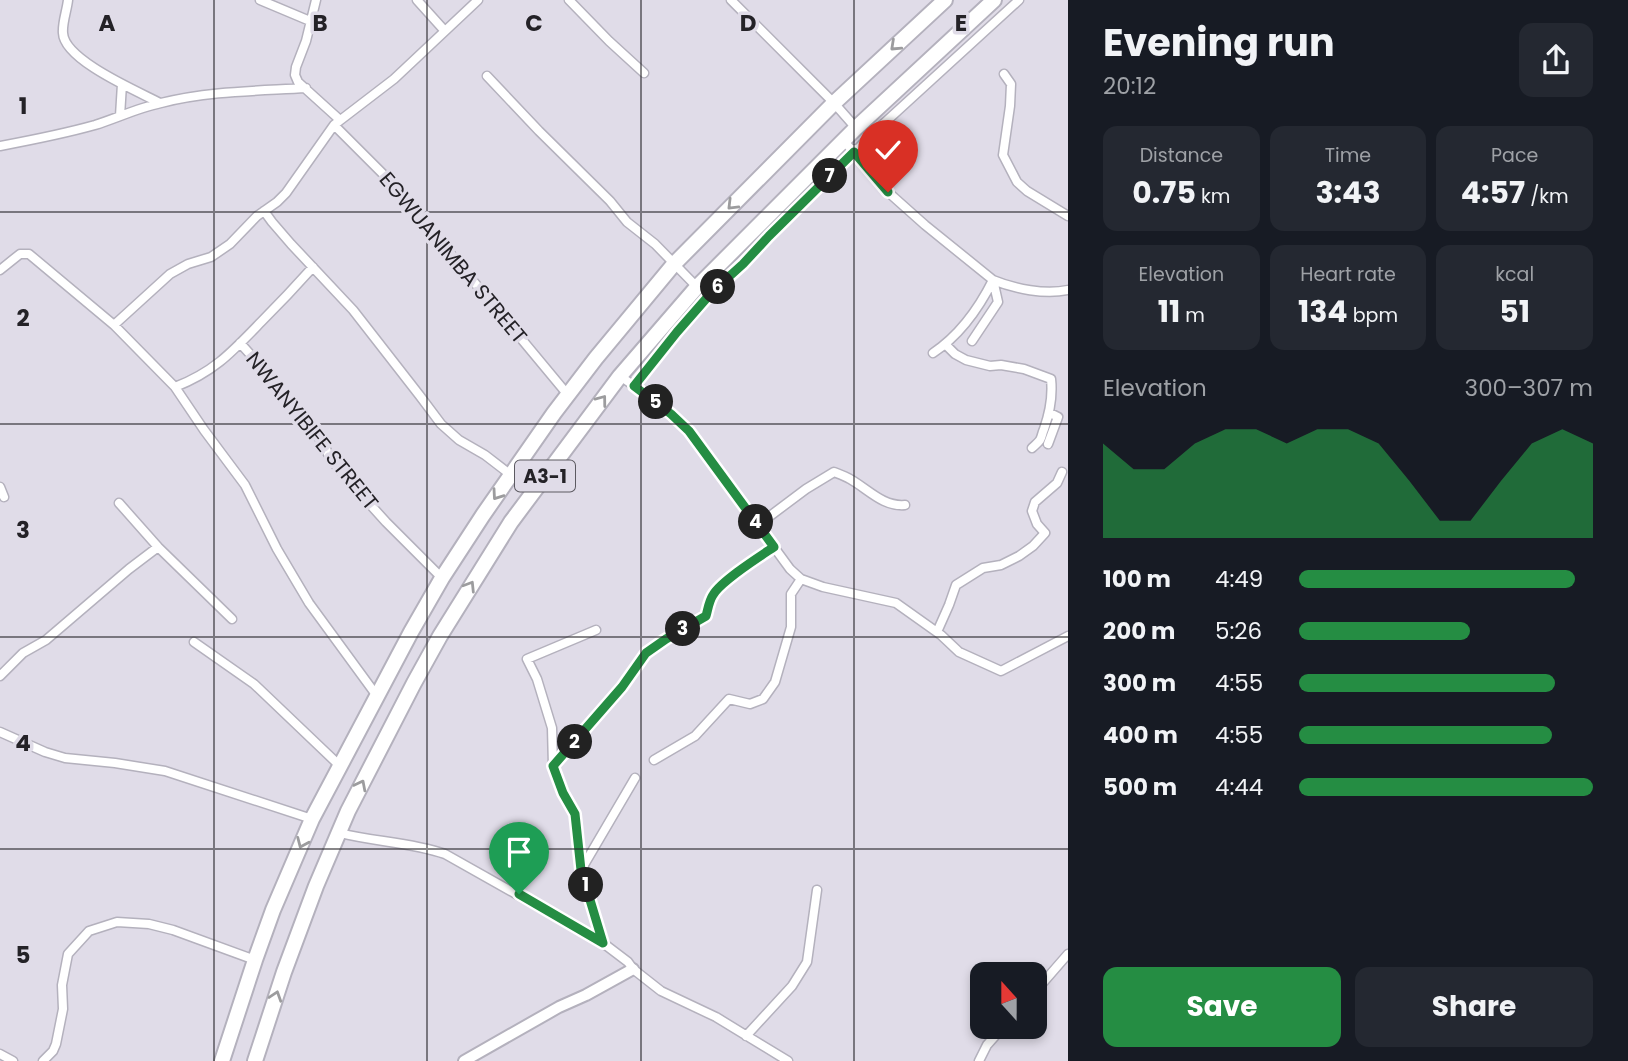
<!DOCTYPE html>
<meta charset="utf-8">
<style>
:root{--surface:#171b24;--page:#242831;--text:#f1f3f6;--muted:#9ea1a6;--accent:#258d43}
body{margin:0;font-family:Poppins,sans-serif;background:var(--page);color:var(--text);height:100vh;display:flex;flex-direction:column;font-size:26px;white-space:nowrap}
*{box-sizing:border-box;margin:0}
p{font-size:23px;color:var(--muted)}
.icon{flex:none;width:38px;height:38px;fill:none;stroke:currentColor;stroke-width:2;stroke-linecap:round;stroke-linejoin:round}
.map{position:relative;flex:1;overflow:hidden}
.details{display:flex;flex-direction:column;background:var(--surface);width:560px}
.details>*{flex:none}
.needle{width:46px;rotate:339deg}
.buttons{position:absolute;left:970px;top:962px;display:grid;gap:14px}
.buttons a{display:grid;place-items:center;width:77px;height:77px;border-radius:14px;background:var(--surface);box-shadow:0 4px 10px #0003;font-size:35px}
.pin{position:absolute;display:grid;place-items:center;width:60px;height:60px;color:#fff;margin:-72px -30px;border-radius:50% 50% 50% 0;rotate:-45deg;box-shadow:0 0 7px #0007}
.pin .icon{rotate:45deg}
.km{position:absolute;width:35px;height:35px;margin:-18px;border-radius:50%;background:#222;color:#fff;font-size:19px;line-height:35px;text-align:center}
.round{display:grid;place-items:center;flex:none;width:74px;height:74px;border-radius:14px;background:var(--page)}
.head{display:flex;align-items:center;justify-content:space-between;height:119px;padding:0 35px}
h1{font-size:38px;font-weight:700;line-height:52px}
.stats{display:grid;grid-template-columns:repeat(3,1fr);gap:10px;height:119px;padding:7px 35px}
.stats div{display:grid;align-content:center;border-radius:14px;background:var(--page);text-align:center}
.stats b{font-size:30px;font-weight:700}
.stats small{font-size:19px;font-weight:400}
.stats p{font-size:19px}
.chart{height:196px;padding:14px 35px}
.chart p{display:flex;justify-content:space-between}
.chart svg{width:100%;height:126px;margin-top:7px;fill:var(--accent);opacity:.7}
.button{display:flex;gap:14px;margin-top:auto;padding:14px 35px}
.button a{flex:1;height:80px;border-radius:14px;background:var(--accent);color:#fff;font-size:28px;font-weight:700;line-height:80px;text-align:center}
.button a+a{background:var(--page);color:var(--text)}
ul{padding:0 35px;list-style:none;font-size:23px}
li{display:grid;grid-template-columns:112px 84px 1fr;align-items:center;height:52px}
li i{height:18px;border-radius:9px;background:var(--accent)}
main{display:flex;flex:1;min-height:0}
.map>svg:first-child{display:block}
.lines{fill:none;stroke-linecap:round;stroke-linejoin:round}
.minor-casing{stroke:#b4b1bd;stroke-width:11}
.tertiary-casing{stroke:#b4b1bd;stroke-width:14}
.trunk-casing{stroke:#b4b1bd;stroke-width:18}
.minor{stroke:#fff;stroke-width:8}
.tertiary{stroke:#fff;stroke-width:10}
.trunk{stroke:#fff;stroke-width:14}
.oneway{stroke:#9c9c9e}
.route-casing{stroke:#fff;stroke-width:14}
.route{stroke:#258d43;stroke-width:9}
.grid{fill:none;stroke:#242227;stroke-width:2;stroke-opacity:0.55}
.labels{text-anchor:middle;stroke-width:7;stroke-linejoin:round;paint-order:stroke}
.shield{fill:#e0dce8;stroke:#5c5a61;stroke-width:2}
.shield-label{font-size:19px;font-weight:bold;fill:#242227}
.street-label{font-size:21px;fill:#242227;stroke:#e0dce8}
.grid-label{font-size:23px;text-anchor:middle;font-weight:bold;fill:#242227;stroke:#e0dce8;stroke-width:7;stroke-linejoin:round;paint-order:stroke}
</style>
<main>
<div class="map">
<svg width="1068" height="1061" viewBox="0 0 1068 1061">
<rect width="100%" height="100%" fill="#e0dce8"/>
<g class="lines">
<defs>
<path id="minor" d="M 68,0 C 67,10 62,23 63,33 C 64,60 137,91 160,103
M 260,0 L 310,21
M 316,0 L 306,41 L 296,67 L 295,75 L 298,82 L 340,120
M 417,0 L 444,30
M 569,0 L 609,41 L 644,73
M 731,0 L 834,103 L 856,128
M 1004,74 L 1011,84 L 1010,106 L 1003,155 L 1017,182 L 1027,191 L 1068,216
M 487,76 L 539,131 L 610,201 L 627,222 L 655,244 L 697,287
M 120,116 L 122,84
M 334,125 L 390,181 L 568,395
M 844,141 L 888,192 L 925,225 L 993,280 C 1015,289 1045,295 1068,290
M 0,146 C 32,140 63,134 95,125 C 117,118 138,108 161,103 C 208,91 257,91 306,88
M 264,211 L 272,222 L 291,244 L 353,310 L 420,396 L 441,424 L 459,440 L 485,455 L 511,475
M 0,270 L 20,254 L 29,254 L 114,325 L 175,387 C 214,372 232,352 261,322 C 279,304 296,286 313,267
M 114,325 L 170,274 L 188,264 L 211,257 L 230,244 L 257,216 L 277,202 L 286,193 L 334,125 L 394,79 L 478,0
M 972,341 L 998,302 L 993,280
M 240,343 L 266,372 L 279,393 L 312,429 L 325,446 L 328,454 L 339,470 L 386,522 L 442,578
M 946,345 L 955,354 L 966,360 L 990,366 L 1001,365 L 1024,369 L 1051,379 C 1053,397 1050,412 1044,429 C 1042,433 1042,437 1040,440 C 1038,443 1035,445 1032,448
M 933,353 C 960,335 979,308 993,280
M 620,376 L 643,392 L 689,431 L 790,569 L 801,579 L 823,587 L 896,603 L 941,635 L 959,652 L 1001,671 L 1068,636
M 634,386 L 677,332 L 712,292 L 743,264 L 769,236 L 881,126 L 1019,0
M 175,387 L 204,430 L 245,485 L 277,549 L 309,603 L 377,696
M 1048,444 L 1058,417 L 1050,413
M 0,487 L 4,497
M 119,503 L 158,547 L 232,619
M 758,525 L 806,489 L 834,472 C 839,474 845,476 850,479 C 868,489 883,507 905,505
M 596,630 L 527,659 L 537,679 L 552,728 L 553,766 L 563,793 L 575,814 L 581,870 L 603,943
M 937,632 L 949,605 L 956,585 L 983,568 L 1001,565 L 1019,556 L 1033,546 L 1045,533 L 1037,524 L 1032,511 L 1035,502 L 1057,483 L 1062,472
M 194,642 L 254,684 L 340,766
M 0,676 L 23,653 L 46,640 L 129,569 L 158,547
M 0,732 L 45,752 L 65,758 L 115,763 L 165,771 L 312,819
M 654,760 L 695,736 L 729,699 L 750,704 L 763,699 L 775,682 L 791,627 L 791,594 L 801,579
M 553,766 L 622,687 L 646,654 L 666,639 L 706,616 L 712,596 L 721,585 L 774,547
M 340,833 C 375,842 410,842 445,854 L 603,943 L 628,962 L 633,969 L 661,991 L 716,1017 L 788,1061
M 581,870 L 635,778
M 1034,993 L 1068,954
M 746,1036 L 792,986 L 807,962 L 817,890
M 0,1054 L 13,1061
M 43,1061 L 53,1051 L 56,1044 L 63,1009 L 62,985 L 68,954 L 89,931 L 117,922 L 149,924 L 173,930 L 255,960
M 979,1061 L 987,1045 L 1003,1027"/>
<path id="tertiary" d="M 464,1061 L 559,1007 L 586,995 L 633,969"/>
<path id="trunk" d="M 222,1061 L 255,960 L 273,910 L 312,819 L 411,632 L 442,578 L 483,515 L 554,413 L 596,358 L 674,264 L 834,103 L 945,0
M 255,1061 L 284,972 L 316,886 L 348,811 L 414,683 L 440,636 L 511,522 L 620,376 L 697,287 L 856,128 L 994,0"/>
</defs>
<use href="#minor" class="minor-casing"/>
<use href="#tertiary" class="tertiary-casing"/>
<use href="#trunk" class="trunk-casing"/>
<use href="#minor" class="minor"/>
<use href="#tertiary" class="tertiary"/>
<use href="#trunk" class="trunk"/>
</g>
<defs><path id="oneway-chevron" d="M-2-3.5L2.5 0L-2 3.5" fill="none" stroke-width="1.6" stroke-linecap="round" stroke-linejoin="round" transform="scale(1.75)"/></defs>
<g class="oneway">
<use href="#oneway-chevron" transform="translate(895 46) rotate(137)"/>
<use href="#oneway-chevron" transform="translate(732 205) rotate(135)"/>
<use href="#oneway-chevron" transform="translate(602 400) rotate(-53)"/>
<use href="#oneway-chevron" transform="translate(497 495) rotate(125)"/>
<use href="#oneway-chevron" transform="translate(470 586) rotate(-58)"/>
<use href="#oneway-chevron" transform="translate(361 785) rotate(-63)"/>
<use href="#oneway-chevron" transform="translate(302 843) rotate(113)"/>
<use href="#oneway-chevron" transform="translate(276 996) rotate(-72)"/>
</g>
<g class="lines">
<defs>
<path id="route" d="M 519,894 L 603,943 L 581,870 L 575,814 L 563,793 L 553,766 L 622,687 L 646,653 L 666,639 L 706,616 C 708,609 709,601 713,595 C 721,581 759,557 774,547 L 689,431 L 671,414 L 634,386 L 677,332 L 712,292 L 743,264 L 769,236 L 854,152 L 888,192"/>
</defs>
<use href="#route" class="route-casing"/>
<use href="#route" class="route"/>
</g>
<path class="grid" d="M 214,0 L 214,1061M 427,0 L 427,1061M 641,0 L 641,1061M 854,0 L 854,1061M 0,212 L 1068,212M 0,424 L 1068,424M 0,637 L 1068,637M 0,849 L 1068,849"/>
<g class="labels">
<rect class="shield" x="515" y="460.5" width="60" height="31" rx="5"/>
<g class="shield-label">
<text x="545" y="483">A3-1</text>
</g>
<g class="street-label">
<text transform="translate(453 258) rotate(50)" y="7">EGWUANIMBA STREET</text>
<text transform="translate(312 431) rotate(51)" y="7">NWANYIBIFE STREET</text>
</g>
</g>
<g class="grid-label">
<text x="107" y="31">A</text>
<text x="320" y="31">B</text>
<text x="534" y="31">C</text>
<text x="748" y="31">D</text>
<text x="961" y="31">E</text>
<text x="23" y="114">1</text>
<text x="23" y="326">2</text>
<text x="23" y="538">3</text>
<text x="23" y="751">4</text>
<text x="23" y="963">5</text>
</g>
</svg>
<div class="buttons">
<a><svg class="needle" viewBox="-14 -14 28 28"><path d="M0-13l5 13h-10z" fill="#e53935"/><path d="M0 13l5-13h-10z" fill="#9ea1a6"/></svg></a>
</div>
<div class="pin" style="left:519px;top:894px;background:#1e9e55"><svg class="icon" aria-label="arrive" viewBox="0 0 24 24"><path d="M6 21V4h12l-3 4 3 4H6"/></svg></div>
<div class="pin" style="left:888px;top:192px;background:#d93025"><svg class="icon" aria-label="check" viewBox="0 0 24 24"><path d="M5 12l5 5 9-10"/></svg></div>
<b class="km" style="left:586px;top:885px">1</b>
<b class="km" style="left:575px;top:742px">2</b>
<b class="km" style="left:683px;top:629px">3</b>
<b class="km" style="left:756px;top:522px">4</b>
<b class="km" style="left:656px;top:402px">5</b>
<b class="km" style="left:718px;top:287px">6</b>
<b class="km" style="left:830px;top:176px">7</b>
</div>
<section class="details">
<div class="head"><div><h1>Evening run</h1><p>20:12</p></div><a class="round"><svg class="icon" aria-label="share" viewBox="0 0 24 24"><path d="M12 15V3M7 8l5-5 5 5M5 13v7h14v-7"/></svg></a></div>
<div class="stats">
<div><p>Distance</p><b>0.75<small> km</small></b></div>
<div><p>Time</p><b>3:43</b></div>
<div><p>Pace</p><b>4:57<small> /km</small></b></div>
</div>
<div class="stats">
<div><p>Elevation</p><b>11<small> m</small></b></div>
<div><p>Heart rate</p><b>134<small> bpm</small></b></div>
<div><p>kcal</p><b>51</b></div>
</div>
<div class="chart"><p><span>Elevation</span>300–307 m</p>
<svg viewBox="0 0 160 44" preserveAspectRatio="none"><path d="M0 44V11L10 20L20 20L30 11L40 6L50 6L60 11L70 6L80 6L90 11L100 24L110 38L120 38L130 24L140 11L150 6L160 11V44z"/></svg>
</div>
<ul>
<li><b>100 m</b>4:49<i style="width:94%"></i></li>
<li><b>200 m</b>5:26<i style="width:58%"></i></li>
<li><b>300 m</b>4:55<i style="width:87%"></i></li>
<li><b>400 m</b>4:55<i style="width:86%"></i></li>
<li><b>500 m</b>4:44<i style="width:100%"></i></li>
</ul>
<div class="button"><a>Save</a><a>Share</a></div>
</section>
</main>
